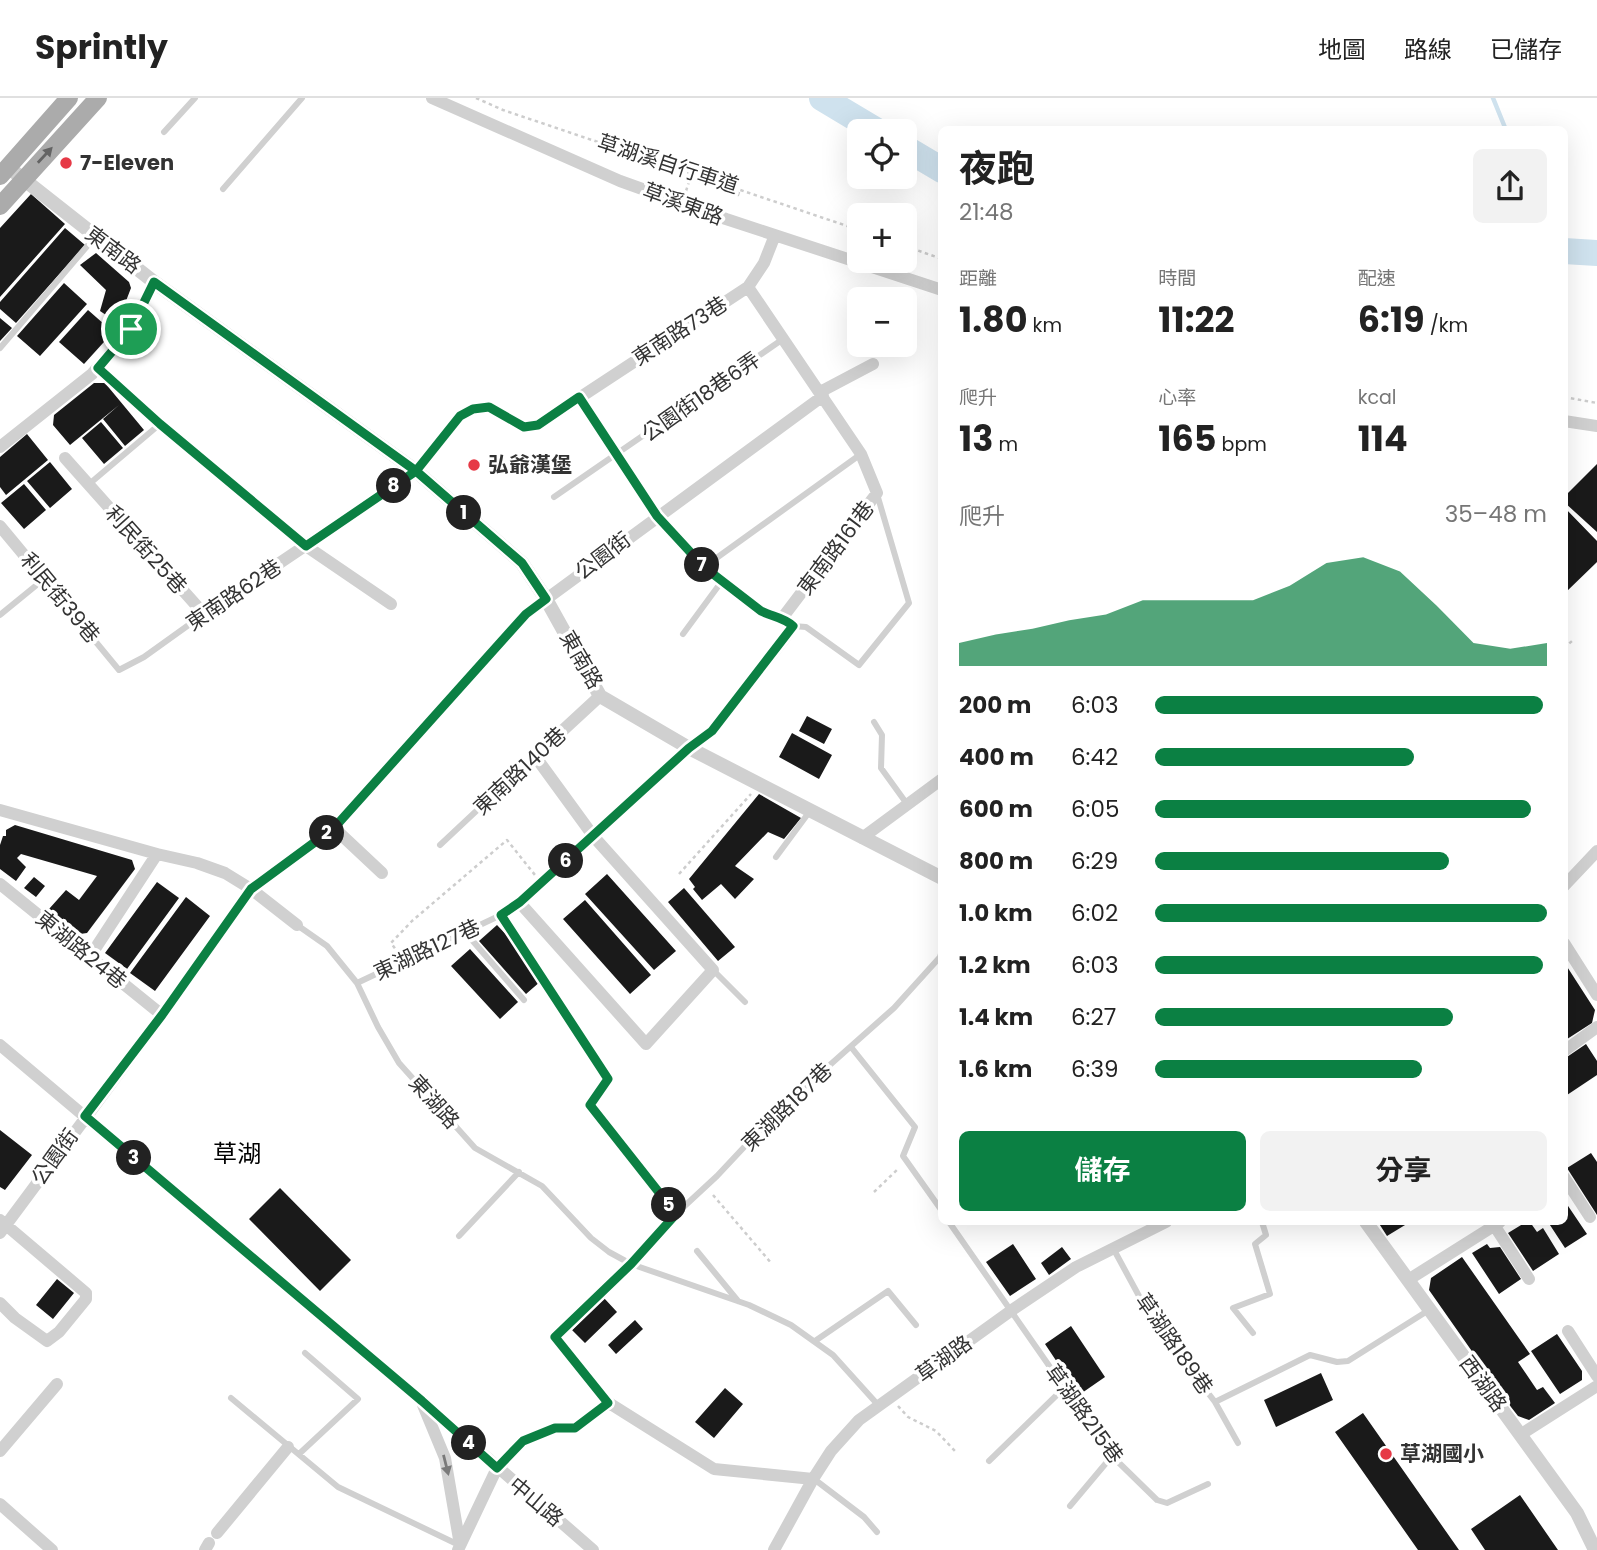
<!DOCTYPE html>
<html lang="zh-TW">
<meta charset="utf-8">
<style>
:root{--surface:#fff;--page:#f2f2f2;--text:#222;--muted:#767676;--line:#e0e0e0;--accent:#0b8043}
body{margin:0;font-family:Poppins,"Noto Sans TC",sans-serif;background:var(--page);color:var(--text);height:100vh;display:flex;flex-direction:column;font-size:26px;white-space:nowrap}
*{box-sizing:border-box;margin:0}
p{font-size:23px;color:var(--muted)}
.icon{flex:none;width:38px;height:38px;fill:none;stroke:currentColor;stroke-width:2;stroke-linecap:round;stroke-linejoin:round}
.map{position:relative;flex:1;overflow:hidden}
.side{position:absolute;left:938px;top:28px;width:630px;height:1099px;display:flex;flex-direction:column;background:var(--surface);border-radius:10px;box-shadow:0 7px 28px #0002}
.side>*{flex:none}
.controls{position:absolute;left:847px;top:21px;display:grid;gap:14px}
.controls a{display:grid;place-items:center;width:70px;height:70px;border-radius:10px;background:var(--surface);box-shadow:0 7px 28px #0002;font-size:35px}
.pin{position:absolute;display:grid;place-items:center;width:60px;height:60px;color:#fff;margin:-30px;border:4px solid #fff;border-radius:50%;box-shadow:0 2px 7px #0007}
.km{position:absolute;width:35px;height:35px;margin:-18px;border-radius:50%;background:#222;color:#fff;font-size:19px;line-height:35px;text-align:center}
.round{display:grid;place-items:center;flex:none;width:74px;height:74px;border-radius:10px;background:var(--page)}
.summary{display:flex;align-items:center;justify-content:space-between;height:119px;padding:0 21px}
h1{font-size:38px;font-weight:700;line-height:52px}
.figures{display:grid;grid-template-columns:repeat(3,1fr);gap:10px;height:119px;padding:7px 21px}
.figures div{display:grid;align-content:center}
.figures b{font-size:35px;font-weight:700}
.figures small{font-size:19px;font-weight:400}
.figures p{font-size:19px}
.chart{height:196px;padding:14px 21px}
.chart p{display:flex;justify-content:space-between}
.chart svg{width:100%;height:126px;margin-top:7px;fill:var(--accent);opacity:.7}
.button{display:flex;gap:14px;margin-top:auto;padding:14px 21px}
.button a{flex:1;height:80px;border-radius:10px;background:var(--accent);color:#fff;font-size:28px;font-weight:700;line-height:80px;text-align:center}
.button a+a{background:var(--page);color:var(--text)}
ul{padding:0 21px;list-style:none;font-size:23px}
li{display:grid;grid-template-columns:112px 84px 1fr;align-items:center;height:52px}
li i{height:18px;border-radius:9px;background:var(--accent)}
header{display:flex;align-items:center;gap:42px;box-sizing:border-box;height:98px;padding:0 35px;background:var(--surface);border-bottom:2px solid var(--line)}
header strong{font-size:33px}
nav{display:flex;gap:38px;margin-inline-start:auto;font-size:24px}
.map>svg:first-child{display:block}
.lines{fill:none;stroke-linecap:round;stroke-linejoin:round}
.stream{stroke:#cfe2ee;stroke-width:4.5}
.river{stroke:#cfe2ee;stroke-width:26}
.building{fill:#1a1a1a}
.path{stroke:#cdcdcd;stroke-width:2.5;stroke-dasharray:3.5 3.5;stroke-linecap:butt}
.service{stroke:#d0d0d0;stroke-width:6}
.minor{stroke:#d0d0d0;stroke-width:12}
.tertiary{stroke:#d0d0d0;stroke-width:14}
.primary{stroke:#ababab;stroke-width:18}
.oneway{fill:#636363}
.oneway2{fill:#7a7a7a}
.route-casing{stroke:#fff;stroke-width:14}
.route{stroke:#0b8043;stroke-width:9}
.poi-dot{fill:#e63946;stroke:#fff;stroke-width:2.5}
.labels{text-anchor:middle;stroke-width:7;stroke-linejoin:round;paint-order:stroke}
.poi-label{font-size:21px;font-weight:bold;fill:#333;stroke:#fff;text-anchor:start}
.street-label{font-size:21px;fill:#333;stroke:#fff}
.quarter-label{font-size:24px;fill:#000;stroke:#fff}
</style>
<header>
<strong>Sprintly</strong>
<nav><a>地圖</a><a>路線</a><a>已儲存</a></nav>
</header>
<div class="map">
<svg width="1597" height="1452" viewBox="0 0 1597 1452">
<rect width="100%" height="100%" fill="#fff"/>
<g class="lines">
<path class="stream" d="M 1493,0 L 1506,32"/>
<path class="river" d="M 822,0 L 877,33
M 905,50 L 942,72
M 1564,153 L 1597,155"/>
</g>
<path class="building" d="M 31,96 L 65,126 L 0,199 L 0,130 Z
M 65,130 L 85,147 L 16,225 L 0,211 L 0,204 Z
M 96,155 L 129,184 L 131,190 L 116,229 L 107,223 L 109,219 L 100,213 L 106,192 L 80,167 Z
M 64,185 L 87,206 L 40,258 L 17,238 Z
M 88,212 L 113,234 L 84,266 L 59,244 Z
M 0,220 L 12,230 L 0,243 Z
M 94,285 L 105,285 L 144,332 L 125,348 L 103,321 L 119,307 L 70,347 L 53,327 L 54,317 Z
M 101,324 L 123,350 L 104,366 L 82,340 Z
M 27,336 L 48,362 L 6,397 L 0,389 L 0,359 Z
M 50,364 L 72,391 L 50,410 L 27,383 Z
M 1597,366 L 1597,434 L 1564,404 L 1564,399 Z
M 24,386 L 46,412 L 24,431 L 1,405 Z
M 1564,409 L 1597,443 L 1597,464 L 1564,496 Z
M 807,618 L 832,631 L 824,646 L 799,633 Z
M 792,635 L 832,657 L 819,681 L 779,659 Z
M 759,696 L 801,720 L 784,741 L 768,734 L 735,768 L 754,781 L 735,801 L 721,786 L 702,802 L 693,791 L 695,789 L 689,781 Z
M 15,727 L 132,762 L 135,771 L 87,835 L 80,836 L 49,811 L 66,792 L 79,802 L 97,778 L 21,756 L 17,760 L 26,769 L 16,783 L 0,771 L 0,747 L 3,738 L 6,738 L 6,732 Z
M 607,776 L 676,853 L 654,872 L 585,796 Z
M 34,779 L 45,788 L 36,799 L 24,790 Z
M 157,784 L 179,800 L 127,871 L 105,855 Z
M 684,790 L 735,849 L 718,863 L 668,804 Z
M 186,799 L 210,818 L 155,893 L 130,875 Z
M 585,802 L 651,877 L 630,896 L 563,821 Z
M 497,827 L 515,846 L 541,883 L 526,896 L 479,843 Z
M 470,851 L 518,904 L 500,921 L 451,868 Z
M 1564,864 L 1595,912 L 1592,925 L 1564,943 Z
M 1586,946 L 1597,963 L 1597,977 L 1564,999 L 1564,961 Z
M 0,1032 L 32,1057 L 5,1092 L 0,1089 Z
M 1591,1055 L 1597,1064 L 1597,1117 L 1567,1070 Z
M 280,1090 L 351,1162 L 320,1193 L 249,1121 Z
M 1564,1102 L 1587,1136 L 1565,1150 L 1548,1124 L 1564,1124 Z
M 1378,1124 L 1410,1124 L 1387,1138 Z
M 1526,1124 L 1530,1124 L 1537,1134 L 1543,1130 L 1559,1156 L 1533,1173 L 1508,1135 Z
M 1013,1146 L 1036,1181 L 1010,1198 L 986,1164 Z
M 1487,1146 L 1490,1150 L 1500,1149 L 1521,1181 L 1499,1196 L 1472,1155 Z
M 1062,1149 L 1071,1161 L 1049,1177 L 1041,1165 Z
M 1462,1159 L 1530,1256 L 1518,1264 L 1537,1292 L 1543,1289 L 1555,1305 L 1529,1322 L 1518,1318 L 1511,1309 L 1429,1192 L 1431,1180 Z
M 57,1181 L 74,1195 L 53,1221 L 36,1207 Z
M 604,1200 L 617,1214 L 585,1245 L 572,1232 Z
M 635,1222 L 643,1231 L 616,1256 L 608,1247 Z
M 1071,1228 L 1105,1279 L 1079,1297 L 1045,1246 Z
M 1557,1236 L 1582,1273 L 1582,1282 L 1560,1296 L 1531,1253 Z
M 1321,1275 L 1333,1302 L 1276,1329 L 1264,1302 Z
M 725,1290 L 743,1306 L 714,1340 L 695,1324 Z
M 1363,1315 L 1459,1452 L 1418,1452 L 1335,1334 Z
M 1520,1397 L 1558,1452 L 1485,1452 L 1471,1431 Z"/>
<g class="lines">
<path class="path" d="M 476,0 L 503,12 L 859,132
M 686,93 L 690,81 L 738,97 L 740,91
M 905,148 L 942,161
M 1564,299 L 1597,305
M 1564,550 L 1572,543
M 679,776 L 751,696
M 506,825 L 608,981 L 590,1007 L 670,1108
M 399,856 L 391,845 L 412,823 L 507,742 L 535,777
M 874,1094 L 899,1070
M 713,1097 L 772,1166
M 898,1308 L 908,1319 L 936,1333 L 955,1353"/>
<path class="service" d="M 164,34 L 195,0
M 223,91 L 302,0
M 0,250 L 95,139
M 88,387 L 160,326
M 554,399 L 783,241
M 658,420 L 704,469 L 761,513 L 772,518 L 783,519
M 704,469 L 861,356
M 0,517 L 44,481 L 119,572 L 144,559 L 204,516
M 793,528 L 806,529 L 859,567 L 909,505 L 877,396
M 683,536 L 722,483
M 874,624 L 882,637 L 881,670 L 907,706
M 440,747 L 535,658
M 776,759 L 810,713
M 297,827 L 327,848 L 357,885 L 378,929 L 399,965 L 475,1050 L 542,1088 L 591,1140 L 609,1154 L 631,1166 L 749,1207 L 791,1227 L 833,1257 L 879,1308
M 465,834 L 524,902
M 713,872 L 745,904
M 357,885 L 501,817 L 520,805 L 688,652
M 851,949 L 915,1029 L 903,1058 L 942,1113
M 949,1124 L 1112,1358 L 1157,1402 L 1167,1405 L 1208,1386
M 459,1138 L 519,1074
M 1113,1150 L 1152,1222 L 1215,1304 L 1238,1345
M 697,1153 L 738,1203
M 1253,1235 L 1233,1210 L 1270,1196 L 1255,1146 L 1266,1137 L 1262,1124
M 815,1243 L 888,1193 L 916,1227
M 231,1300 L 338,1389 L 459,1447
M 1215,1304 L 1310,1257 L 1337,1264 L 1348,1263 L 1429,1212
M 609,1305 L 555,1239 L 631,1166 L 676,1116 L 717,1078 L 778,1013 L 894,910 L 940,859 L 942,852
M 299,1356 L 358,1301 L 305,1255
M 989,1363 L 1064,1290
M 814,1381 L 864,1419 L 877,1434
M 1070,1408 L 1112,1358"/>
<path class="minor" d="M 432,0 L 620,83 L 726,121 L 942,192
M 748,189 L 764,165 L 775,137
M 98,270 L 160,326 L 306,448 L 391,506
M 820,294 L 873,266
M 579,299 L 657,418
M 1564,323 L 1597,328
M 0,349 L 92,276 L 131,231 L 154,184
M 65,360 L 204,516 L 416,373 L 460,318 L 473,311 L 489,309 L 524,329 L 538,327 L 748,189 L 861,356 L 877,395 L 783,519 L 793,528 L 784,541 L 712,633 L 689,650
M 0,428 L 44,481
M 0,712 L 157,756 L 197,765 L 225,775 L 251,791 L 297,827
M 334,730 L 382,775
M 862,740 L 942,681
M 0,786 L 162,917
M 1564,788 L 1597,753
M 520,805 L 646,946 L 713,872 L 594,739 L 535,658 L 600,598
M 1564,845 L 1597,897
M 89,860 L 157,756
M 0,947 L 422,1303 L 593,1452
M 1564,953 L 1597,929
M 1564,1079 L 1590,1119
M 1494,1127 L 1529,1181
M 0,1135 L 162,917 L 251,791 L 334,730 L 526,516 L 823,298
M 1408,1182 L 1500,1124
M 0,1205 L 15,1220 L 47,1243 L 59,1234 L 86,1201 L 86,1195 L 0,1122
M 1568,1233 L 1597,1278
M 423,1307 L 445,1360 L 460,1447
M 1520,1337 L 1597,1288
M 0,1353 L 57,1286
M 0,1406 L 52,1452
M 217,1435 L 288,1349
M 205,1452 L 209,1445
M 458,1452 L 497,1370 L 523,1343 L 555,1330 L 575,1330 L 609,1305 L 714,1371 L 813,1381
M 774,1452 L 813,1381 L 831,1353 L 859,1322 L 1012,1212 L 1076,1169 L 1166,1124"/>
<path class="tertiary" d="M 8,69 L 154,184 L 416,373 L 522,465 L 546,501 L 600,598 L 689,650 L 942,780
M 1366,1124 L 1577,1415 L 1595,1452"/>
<path class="primary" d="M 0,78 L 69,0
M 0,108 L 98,0"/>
</g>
<defs><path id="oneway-solid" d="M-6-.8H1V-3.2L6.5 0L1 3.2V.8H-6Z" transform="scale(1.75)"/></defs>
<use class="oneway" href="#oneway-solid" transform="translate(45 57) rotate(-47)"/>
<use class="oneway2" href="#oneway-solid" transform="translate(446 1367) rotate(76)"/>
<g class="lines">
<defs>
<path id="route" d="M 131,231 L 154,184 L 416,373 L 522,465 L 546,501 L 526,516 L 334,730 L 251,791 L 162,917 L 85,1018 L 422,1303 L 497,1370 L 523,1343 L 555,1330 L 575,1330 L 608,1305 L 555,1239 L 631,1166 L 676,1116 L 590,1007 L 608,981 L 501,817 L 520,804 L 689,650 L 712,633 L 793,528 C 783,519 773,519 761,513 L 704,469 L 657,418 L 579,299 L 538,327 L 524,329 L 489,309 L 473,311 L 460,318 L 416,373 L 306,448 L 160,326 L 98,270 L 131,231"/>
</defs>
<use href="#route" class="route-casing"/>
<use href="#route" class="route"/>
</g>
<g class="poi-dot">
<circle cx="66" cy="65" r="7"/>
<circle cx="474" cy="367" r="7"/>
<circle cx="1386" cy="1356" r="7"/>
</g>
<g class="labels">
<g class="poi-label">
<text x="80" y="72">7-Eleven</text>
<text x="488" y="374">弘爺漢堡</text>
<text x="1400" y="1363">草湖國小</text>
</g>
<g class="street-label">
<text transform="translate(668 66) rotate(18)" y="7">草湖溪自行車道</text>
<text transform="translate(683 106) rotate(20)" y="7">草溪東路</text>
<text transform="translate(113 152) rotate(37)" y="7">東南路</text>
<text transform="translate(680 233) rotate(-33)" y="7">東南路73巷</text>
<text transform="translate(701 299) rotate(-35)" y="7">公園街18巷6弄</text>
<text transform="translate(836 450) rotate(-53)" y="7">東南路161巷</text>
<text transform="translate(146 452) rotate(48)" y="7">利民街25巷</text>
<text transform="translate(603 458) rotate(-37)" y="7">公園街</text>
<text transform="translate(234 497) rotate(-34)" y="7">東南路62巷</text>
<text transform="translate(60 500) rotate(50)" y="7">利民街39巷</text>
<text transform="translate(581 562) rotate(60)" y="7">東南路</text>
<text transform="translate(520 673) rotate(-43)" y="7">東南路140巷</text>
<text transform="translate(81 852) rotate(39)" y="7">東湖路24巷</text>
<text transform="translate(427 852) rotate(-25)" y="7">東湖路127巷</text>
<text transform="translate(434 1004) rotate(48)" y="7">東湖路</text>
<text transform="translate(787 1009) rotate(-44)" y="7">東湖路187巷</text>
<text transform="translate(55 1059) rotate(-54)" y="7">公園街</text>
<text transform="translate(1174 1246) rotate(55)" y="7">草湖路189巷</text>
<text transform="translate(944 1261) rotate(-36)" y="7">草湖路</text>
<text transform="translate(1483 1286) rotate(54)" y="7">西湖路</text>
<text transform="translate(1084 1316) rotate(54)" y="7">草湖路215巷</text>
<text transform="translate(536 1404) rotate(40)" y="7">中山路</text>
</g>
<g class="quarter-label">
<text x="237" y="1064">草湖</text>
</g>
</g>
</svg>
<div class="controls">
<a><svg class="icon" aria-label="locate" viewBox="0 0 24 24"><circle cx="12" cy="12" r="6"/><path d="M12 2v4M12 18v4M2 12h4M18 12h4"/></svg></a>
<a>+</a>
<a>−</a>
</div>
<div class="pin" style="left:131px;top:231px;background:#1e9e55"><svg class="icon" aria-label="arrive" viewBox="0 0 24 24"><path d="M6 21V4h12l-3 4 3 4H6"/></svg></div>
<b class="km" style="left:464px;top:415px">1</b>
<b class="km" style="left:327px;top:735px">2</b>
<b class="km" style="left:134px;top:1060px">3</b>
<b class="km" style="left:469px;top:1345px">4</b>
<b class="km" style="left:669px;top:1107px">5</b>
<b class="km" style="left:566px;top:763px">6</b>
<b class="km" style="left:702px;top:467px">7</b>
<b class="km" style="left:394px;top:388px">8</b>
<section class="side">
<div class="summary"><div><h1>夜跑</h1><p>21:48</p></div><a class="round"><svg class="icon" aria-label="share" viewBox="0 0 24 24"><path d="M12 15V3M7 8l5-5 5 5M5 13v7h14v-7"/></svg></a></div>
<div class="figures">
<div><p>距離</p><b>1.80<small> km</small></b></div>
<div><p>時間</p><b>11:22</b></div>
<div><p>配速</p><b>6:19<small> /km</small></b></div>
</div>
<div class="figures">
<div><p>爬升</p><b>13<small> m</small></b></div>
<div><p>心率</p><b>165<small> bpm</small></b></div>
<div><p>kcal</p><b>114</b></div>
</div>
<div class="chart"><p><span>爬升</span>35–48 m</p>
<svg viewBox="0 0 160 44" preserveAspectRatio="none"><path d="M0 44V36L10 33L20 31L30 28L40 26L50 21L60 21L70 21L80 21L90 16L100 8L110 6L120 11L130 23L140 36L150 38L160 36V44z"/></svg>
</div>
<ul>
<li><b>200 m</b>6:03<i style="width:99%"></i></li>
<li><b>400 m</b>6:42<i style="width:66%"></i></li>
<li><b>600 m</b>6:05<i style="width:96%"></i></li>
<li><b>800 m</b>6:29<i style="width:75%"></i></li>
<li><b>1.0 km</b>6:02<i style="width:100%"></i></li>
<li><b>1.2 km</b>6:03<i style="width:99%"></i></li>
<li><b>1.4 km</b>6:27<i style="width:76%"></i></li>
<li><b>1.6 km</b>6:39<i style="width:68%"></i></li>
</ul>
<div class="button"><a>儲存</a><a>分享</a></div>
</section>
</div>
